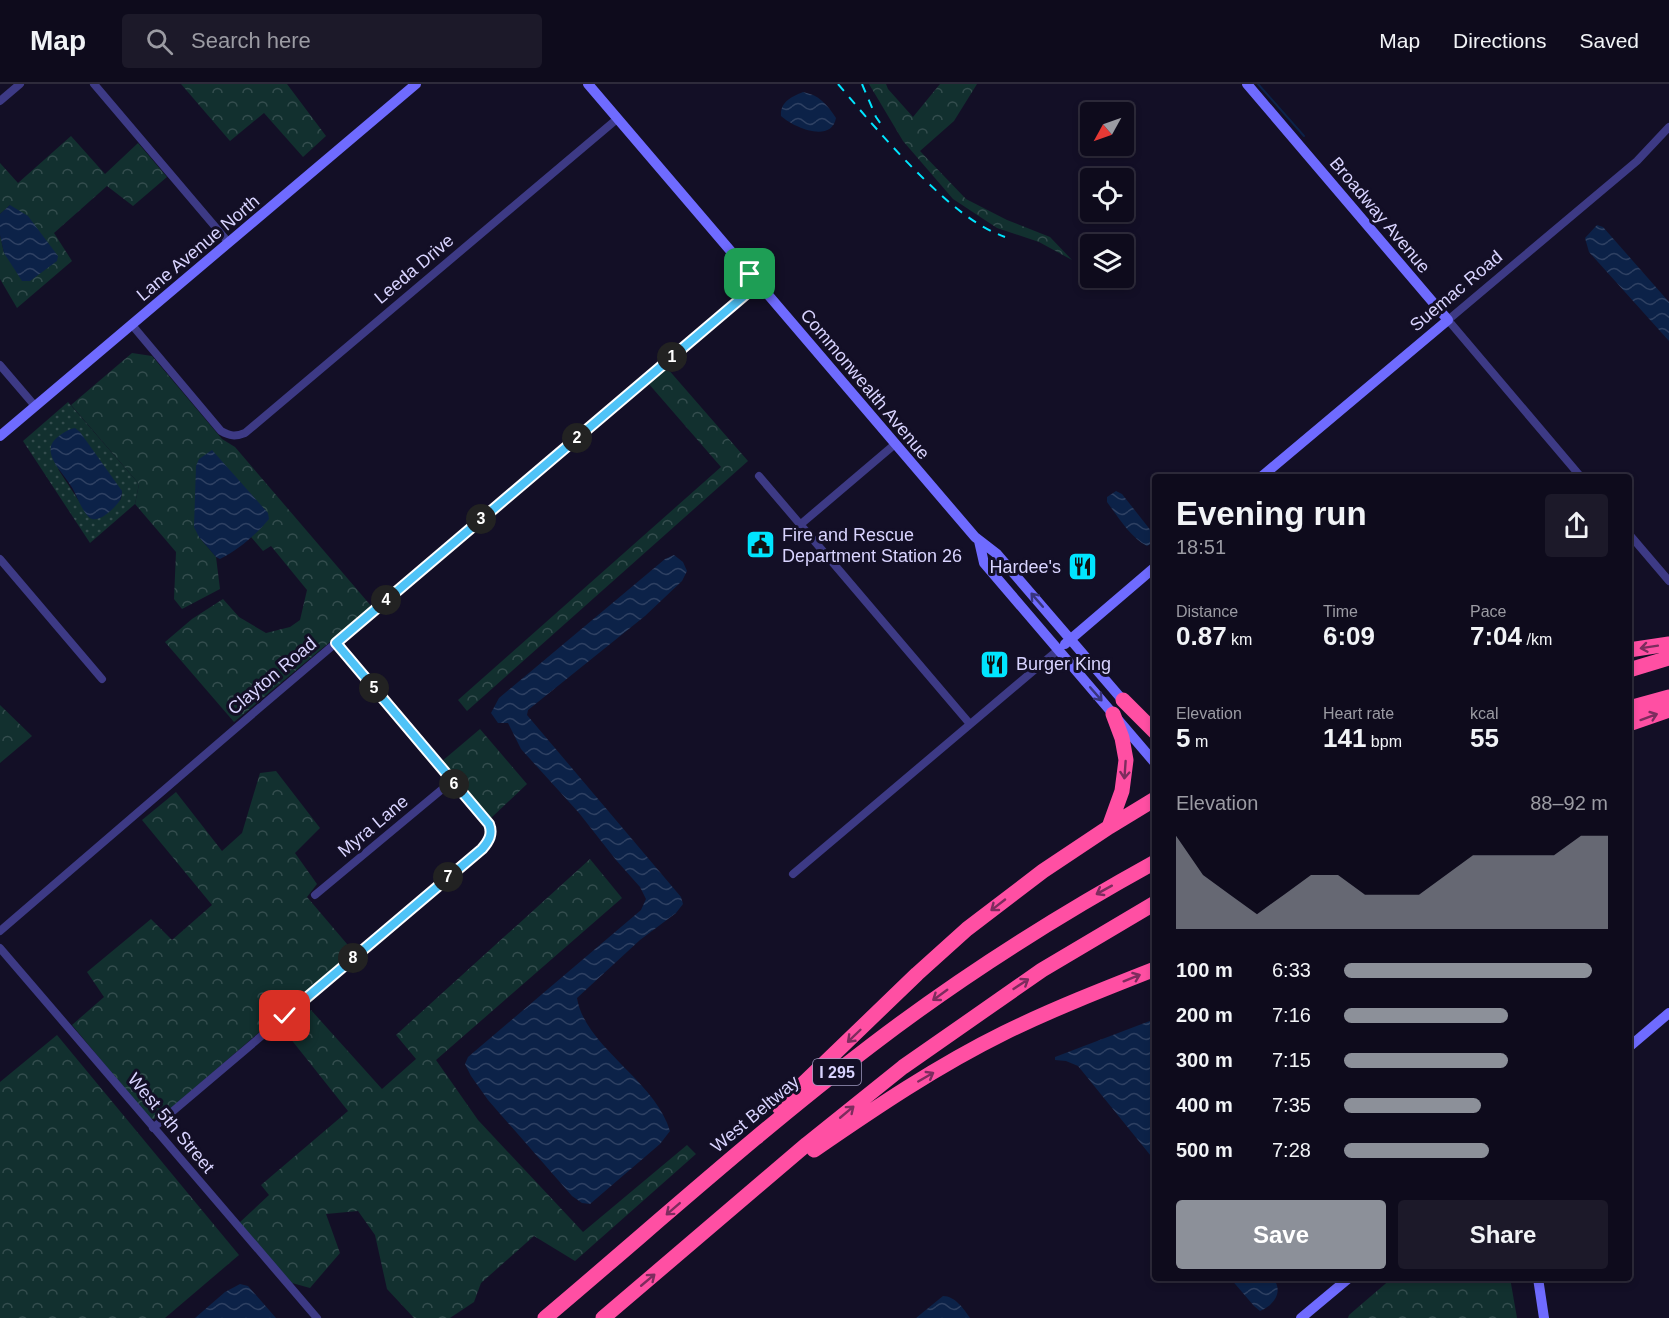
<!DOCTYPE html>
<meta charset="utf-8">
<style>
:root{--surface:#0e0b1c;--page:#1c1929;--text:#f1f3f6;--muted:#9b9ba3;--line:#2e2b3b;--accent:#8c9099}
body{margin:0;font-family:Arial,sans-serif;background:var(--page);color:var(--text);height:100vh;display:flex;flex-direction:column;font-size:22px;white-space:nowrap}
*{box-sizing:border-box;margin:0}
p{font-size:20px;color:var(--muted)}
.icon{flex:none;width:33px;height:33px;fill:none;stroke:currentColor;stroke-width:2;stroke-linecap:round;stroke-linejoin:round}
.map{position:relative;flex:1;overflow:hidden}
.drawer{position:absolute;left:1152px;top:390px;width:480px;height:807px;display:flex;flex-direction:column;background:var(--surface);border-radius:6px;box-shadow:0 3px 9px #0003,0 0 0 2px var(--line)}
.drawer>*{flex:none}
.needle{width:39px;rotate:230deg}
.fabs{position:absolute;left:1080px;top:18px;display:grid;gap:12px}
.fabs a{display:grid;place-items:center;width:54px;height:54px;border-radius:6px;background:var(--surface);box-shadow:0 3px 9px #0003,0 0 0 2px var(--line);font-size:30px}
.pin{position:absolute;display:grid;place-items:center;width:51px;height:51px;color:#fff;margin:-26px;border-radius:12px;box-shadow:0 3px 9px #0006}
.km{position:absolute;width:30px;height:30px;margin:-15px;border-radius:50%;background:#222;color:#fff;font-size:16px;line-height:30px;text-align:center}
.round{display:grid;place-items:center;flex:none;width:63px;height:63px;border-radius:6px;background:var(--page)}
.overview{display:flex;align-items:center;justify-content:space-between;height:102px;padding:0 24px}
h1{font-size:33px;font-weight:800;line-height:45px}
.stats{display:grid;grid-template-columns:repeat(3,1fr);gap:9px;height:102px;padding:6px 24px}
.stats div{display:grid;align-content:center}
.stats b{font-size:26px;font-weight:800}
.stats small{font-size:16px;font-weight:400}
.stats p{font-size:16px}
.chart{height:168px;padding:12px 24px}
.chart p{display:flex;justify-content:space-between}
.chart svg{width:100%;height:108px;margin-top:6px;fill:var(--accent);opacity:.7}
.cta{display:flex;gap:12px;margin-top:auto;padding:12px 24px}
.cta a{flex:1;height:69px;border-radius:6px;background:var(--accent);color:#fff;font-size:24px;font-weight:800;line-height:69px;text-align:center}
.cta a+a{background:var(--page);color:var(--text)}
ul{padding:0 24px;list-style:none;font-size:20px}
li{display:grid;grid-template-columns:96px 72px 1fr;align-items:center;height:45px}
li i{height:15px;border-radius:8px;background:var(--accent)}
header{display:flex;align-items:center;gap:36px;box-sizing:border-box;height:84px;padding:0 30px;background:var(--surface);border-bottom:2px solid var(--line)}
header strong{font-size:28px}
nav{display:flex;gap:33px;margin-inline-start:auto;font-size:21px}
.search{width:420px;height:54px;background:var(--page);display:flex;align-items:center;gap:15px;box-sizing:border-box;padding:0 21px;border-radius:6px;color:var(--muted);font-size:22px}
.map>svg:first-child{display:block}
.grass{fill:url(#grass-dots);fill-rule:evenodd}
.forest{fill:url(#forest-crowns)}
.water{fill:url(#water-waves)}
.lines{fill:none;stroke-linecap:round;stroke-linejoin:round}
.stream{stroke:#0c2248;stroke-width:2}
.street{stroke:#3d3a85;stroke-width:8}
.secondary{stroke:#6f6bff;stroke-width:10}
.highway{stroke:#ff4fa3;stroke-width:15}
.rail{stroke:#00e5ff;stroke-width:2;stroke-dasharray:9 8;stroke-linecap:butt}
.oneway{stroke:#38347d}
.oneway2{stroke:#7d2c5e}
.route-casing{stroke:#fff;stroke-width:12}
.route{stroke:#4fc3f7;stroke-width:8}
.labels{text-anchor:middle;stroke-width:6;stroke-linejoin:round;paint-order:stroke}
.shield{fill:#130f26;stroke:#9e99be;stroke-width:1.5}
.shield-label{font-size:16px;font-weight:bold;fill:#d9d4ff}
.street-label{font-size:18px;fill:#d9d4ff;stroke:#130f26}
.poi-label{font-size:18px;fill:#d9d4ff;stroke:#130f26;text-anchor:start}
</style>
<header>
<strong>Map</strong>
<div class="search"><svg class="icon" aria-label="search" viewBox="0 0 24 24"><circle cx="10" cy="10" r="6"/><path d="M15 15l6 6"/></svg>Search here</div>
<nav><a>Map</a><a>Directions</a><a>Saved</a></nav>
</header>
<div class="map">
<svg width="1669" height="1234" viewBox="0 0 1669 1234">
<defs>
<pattern id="grass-dots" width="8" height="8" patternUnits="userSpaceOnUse" patternTransform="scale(1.5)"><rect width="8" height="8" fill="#12302f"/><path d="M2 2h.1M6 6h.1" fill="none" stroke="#344d4e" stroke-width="1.8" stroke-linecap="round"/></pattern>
<pattern id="forest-crowns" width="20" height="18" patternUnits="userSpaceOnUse" patternTransform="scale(1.5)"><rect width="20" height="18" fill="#12302f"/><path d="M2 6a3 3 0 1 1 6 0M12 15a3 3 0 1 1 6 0" fill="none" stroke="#344d4e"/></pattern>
<pattern id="water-waves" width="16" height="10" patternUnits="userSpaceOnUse" patternTransform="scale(1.5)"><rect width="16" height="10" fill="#0c2248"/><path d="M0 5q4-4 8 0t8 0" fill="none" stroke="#2f4163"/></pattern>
</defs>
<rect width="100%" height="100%" fill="#130f26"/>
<path class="grass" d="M 68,318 L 139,400 L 135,420 L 90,459 L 23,357 ZM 58,385 L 122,407 L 121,415 L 101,433 L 90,434 Z"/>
<path class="forest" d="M 181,0 L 287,0 L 326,52 L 303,73 L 264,29 L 230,57 Z
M 869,0 L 886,0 L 888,5 L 913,33 L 940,0 L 977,0 L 954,37 L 920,67 L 966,115 L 1007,136 L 1050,153 L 1072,176 L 1039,158 L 997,144 L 953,115 L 903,57 Z
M 71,52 L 105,90 L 138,59 L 167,93 L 133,122 L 107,102 L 54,149 L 72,177 L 17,224 L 0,195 L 0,151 L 4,169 L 10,121 L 0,130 L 0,79 L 18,99 Z
M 132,269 L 152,272 L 222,355 L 235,363 L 372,523 L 234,638 L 165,558 L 192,535 L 223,515 L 239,533 L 266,549 L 290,543 L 300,536 L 307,506 L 271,462 L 263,467 L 251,453 L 261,444 L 199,453 L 216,473 L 220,505 L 182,525 L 174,515 L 176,468 L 135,420 L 139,400 L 71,321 Z
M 667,284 L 748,377 L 467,627 L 458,616 L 721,383 L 648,299 Z
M 0,621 L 32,652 L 0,679 Z
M 480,645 L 527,700 L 490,735 L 441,678 Z
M 276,687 L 320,744 L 295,769 L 317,800 L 307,813 L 353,867 L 160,1034 L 150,1035 L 72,941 L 104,913 L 87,888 L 151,835 L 172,856 L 212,821 L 142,736 L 176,708 L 222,767 L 242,749 L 260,689 Z
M 590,775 L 622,814 L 436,976 L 478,1036 L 583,1148 L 687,1061 L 696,1070 L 575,1177 L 534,1152 L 481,1199 L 474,1218 L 450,1234 L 414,1234 L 387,1205 L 375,1151 L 358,1127 L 326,1130 L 340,1169 L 310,1204 L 292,1199 L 239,1139 L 269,1111 L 261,1101 L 348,1027 L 286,949 L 311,926 L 382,1005 L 416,975 L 396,951 Z
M 57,951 L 239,1171 L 165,1234 L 0,1234 L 0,998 Z
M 1392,1194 L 1510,1194 L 1517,1234 L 1348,1234 L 1349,1231 Z"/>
<path class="water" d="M 803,8 C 819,11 827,20 836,34 C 831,60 793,43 781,32 C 780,18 791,13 803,8 Z
M 10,121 L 28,132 L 58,172 L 57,177 L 30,197 L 22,197 L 4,169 L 0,151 L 0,130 Z
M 1597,141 L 1603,143 L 1669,218 L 1669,257 L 1589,168 L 1585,154 Z
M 75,344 L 80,348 L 122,407 C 122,409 121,414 120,416 C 116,423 99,440 90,434 C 82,428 77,411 71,402 C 62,387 38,367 59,352 C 64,348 69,345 75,344 Z
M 212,366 L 268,429 L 269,435 C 256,451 238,466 220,475 L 216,473 L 199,453 L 194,443 L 196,382 L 199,375 Z
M 1116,407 L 1122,410 L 1152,448 L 1155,453 L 1154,458 L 1147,462 C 1130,453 1119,434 1107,418 L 1107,413 Z
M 674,471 L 683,478 L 687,487 L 682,497 L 645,532 L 528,626 L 527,631 L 681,813 L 683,820 L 676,829 L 640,856 L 577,914 C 585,963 655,996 670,1047 L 660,1060 L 590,1120 L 582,1119 L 572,1112 L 488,1016 L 471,992 L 465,980 L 468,973 L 641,826 L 646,815 L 640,803 L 616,776 L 579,729 L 521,665 L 508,639 L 498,639 L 491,629 L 499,614 L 665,475 Z
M 1155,935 L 1155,962 L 1150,979 L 1155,995 L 1155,1077 L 1078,982 L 1066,977 L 1055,976 L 1055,973 Z
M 1230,1194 L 1273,1194 C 1284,1208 1274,1221 1260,1227 L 1254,1222 Z
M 240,1200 L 248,1202 L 276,1234 L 195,1234 L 225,1208 Z
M 943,1212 C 955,1212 964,1225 970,1234 L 916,1234 Z"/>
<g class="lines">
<path class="stream" d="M 1258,0 L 1304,52"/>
<path class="street" d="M 94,0 L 229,159
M 0,17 L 20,0
M 132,241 L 221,347 C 230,352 235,353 245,349 L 617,35
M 0,281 L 35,322
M 759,392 L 970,640
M 1581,393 L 1448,236 L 1637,77 L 1669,43
M 801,440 L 894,361
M 1629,450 L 1669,497
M 0,475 L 102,595
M 793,790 L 1058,566
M 315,811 L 452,697
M 0,847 L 257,626 L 758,200
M 0,864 L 317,1234
M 153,1044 L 482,765 C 489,757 493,751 489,740 L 336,559"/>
<path class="secondary" d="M 588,0 L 975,453 L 997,470 L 1126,620
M 1247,0 L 1448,236 L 1261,393
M 0,352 L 416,0
M 979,457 L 984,479 L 1155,679
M 1065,560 L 1155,483
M 1629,963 L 1669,929
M 1538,1194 L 1544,1234
M 1301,1234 L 1349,1194"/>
<path class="highway" d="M 1629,566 L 1669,560
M 1629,586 L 1669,574
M 1123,616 L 1155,648
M 1629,624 L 1669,613
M 1629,640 L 1669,626
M 1109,743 L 1155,715
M 779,1023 L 917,890 L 967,845 L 1043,787 L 1109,743 L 1122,707 L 1126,676 L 1122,654 L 1113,630
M 814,1066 C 875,1024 937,982 1004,949 C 1053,925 1104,905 1155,885
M 545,1234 C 654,1142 760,1046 873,960 C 962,892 1057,832 1155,778
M 603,1234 L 807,1060 L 903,983 L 1042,886 L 1155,819"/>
<path class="rail" d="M 838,0 C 866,33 893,65 924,95 C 949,119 973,141 1005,153
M 862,0 L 876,33 L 883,43"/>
</g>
<defs><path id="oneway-shaft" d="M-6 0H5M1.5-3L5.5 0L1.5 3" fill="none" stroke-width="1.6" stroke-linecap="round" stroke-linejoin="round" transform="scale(1.5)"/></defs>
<g class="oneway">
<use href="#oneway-shaft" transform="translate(1037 516) rotate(-131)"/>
<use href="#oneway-shaft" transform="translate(1096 610) rotate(49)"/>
</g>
<g class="oneway2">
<use href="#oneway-shaft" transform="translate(1649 563) rotate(171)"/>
<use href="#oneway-shaft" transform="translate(1649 633) rotate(-20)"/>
<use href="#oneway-shaft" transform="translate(1125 686) rotate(94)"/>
<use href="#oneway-shaft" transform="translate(1104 806) rotate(151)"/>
<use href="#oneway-shaft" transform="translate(998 821) rotate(142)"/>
<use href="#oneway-shaft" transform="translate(1132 894) rotate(-22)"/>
<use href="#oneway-shaft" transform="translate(1021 900) rotate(-33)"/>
<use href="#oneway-shaft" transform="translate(940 911) rotate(144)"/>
<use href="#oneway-shaft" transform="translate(854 952) rotate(136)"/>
<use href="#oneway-shaft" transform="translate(926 993) rotate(-30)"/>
<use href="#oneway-shaft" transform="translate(847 1028) rotate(-40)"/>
<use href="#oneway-shaft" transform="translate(673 1125) rotate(139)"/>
<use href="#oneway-shaft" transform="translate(648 1196) rotate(-40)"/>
</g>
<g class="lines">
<defs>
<path id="route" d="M 285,932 L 482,765 C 489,757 493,750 489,740 L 336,559 L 758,200 L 750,190"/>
</defs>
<use href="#route" class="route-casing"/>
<use href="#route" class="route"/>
</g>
<defs>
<symbol id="civic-square" viewBox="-11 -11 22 22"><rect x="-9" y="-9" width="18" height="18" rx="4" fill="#00e5ff" stroke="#130f26"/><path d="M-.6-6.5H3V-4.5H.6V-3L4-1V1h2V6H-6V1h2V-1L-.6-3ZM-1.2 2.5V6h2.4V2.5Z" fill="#111"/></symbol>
<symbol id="restaurant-square" viewBox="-11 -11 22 22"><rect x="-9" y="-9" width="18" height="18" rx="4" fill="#00e5ff" stroke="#130f26"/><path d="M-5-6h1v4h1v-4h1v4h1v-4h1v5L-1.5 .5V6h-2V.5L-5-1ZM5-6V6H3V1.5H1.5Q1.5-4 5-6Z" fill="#111"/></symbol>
</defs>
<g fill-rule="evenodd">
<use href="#civic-square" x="744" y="444" width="33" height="33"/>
<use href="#restaurant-square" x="1066" y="466" width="33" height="33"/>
<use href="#restaurant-square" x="978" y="564" width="33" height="33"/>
</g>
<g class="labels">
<rect class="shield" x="813" y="975" width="48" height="26" rx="4.5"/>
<g class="shield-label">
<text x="837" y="994">I 295</text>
</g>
<g class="street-label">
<text transform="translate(1380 131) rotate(50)" y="6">Broadway Avenue</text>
<text transform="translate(198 164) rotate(-40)" y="6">Lane Avenue North</text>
<text transform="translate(414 185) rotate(-40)" y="6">Leeda Drive</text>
<text transform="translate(1456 207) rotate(-40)" y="6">Suemac Road</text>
<text transform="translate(865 300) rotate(50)" y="6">Commonwealth Avenue</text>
<text transform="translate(272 592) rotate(-40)" y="6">Clayton Road</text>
<text transform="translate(373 742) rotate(-40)" y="6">Myra Lane</text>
<text transform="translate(755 1030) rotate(-40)" y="6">West Beltway</text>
<text transform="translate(171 1039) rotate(50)" y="6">West 5th Street</text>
</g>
<g class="poi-label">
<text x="782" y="457">Fire and Rescue<tspan x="782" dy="21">Department Station 26</tspan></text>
<text x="1061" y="489" text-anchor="end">Hardee's</text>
<text x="1016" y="586">Burger King</text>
</g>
</g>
</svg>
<div class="fabs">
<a><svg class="needle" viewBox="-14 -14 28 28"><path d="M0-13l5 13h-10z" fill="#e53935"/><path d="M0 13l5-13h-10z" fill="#9b9ba3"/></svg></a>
<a><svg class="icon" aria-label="locate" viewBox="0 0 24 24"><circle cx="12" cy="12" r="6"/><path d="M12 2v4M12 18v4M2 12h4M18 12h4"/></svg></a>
<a><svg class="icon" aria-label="layers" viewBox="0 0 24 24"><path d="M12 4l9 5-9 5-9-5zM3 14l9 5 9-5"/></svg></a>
</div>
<div class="pin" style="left:750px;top:190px;background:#1e9e55"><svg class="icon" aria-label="arrive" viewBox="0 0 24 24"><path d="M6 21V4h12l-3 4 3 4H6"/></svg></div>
<div class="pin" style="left:285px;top:932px;background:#d93025"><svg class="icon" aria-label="check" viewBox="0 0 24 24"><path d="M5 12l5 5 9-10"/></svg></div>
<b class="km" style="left:672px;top:273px">1</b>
<b class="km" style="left:577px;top:354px">2</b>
<b class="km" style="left:481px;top:435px">3</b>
<b class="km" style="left:386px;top:516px">4</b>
<b class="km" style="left:374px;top:604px">5</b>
<b class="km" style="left:454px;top:700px">6</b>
<b class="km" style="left:448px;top:793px">7</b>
<b class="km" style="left:353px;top:874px">8</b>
<section class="drawer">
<div class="overview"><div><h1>Evening run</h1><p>18:51</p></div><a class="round"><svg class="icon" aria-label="share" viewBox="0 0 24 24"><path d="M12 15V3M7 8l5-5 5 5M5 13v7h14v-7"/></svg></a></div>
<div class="stats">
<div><p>Distance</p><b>0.87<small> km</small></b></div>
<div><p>Time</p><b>6:09</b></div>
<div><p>Pace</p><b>7:04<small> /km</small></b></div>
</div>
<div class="stats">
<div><p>Elevation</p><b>5<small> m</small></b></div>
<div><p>Heart rate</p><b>141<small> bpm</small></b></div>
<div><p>kcal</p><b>55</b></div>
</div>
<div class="chart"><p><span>Elevation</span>88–92 m</p>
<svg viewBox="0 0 160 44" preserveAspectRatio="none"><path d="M0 44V6L10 22L20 30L30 38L40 30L50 22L60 22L70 30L80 30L90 30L100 22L110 14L120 14L130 14L140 14L150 6L160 6V44z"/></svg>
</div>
<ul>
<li><b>100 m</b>6:33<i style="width:94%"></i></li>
<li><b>200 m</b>7:16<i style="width:62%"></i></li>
<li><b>300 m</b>7:15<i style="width:62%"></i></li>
<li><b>400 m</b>7:35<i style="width:52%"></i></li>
<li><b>500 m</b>7:28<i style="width:55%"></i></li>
</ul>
<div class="cta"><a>Save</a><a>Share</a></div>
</section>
</div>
